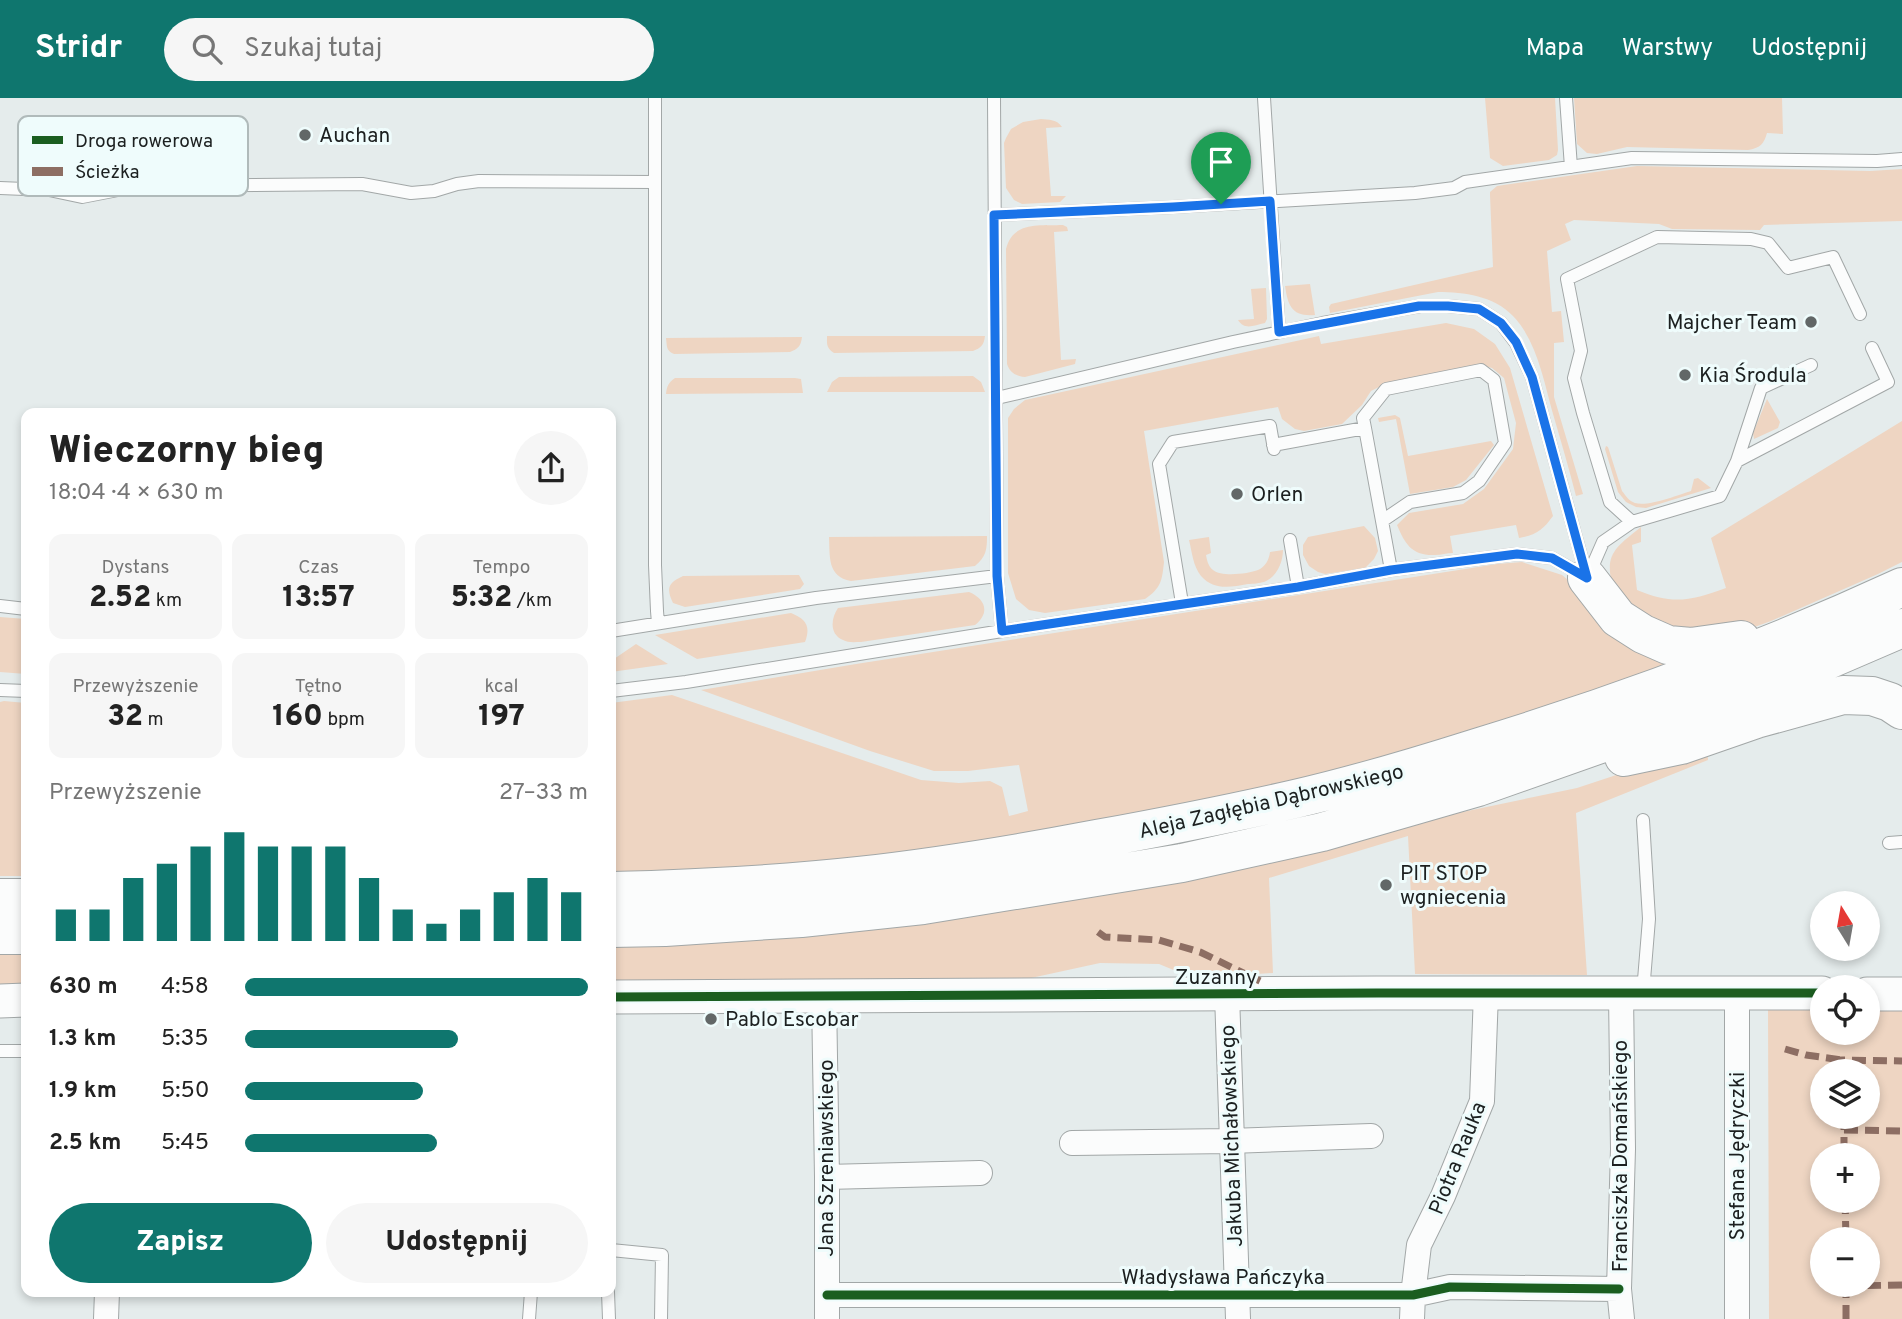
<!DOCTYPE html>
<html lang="pl">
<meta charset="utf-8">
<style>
:root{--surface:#fff;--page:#f6f6f6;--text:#222;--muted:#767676;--accent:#0f766e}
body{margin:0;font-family:Overpass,sans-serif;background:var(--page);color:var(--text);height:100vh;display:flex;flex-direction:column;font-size:26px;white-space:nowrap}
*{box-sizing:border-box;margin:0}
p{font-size:23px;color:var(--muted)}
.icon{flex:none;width:38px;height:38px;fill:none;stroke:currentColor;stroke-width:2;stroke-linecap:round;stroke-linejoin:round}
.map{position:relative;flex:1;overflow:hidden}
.side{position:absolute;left:21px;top:310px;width:595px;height:889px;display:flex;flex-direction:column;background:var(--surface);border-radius:14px;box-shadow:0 4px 10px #0003}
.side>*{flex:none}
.needle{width:46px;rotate:349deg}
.controls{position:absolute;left:1810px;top:793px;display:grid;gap:14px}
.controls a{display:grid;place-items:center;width:70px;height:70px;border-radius:50%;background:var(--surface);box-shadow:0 4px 10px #0003;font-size:35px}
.pin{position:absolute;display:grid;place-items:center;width:60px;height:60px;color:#fff;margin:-72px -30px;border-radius:50% 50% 50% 0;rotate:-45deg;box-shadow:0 0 7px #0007}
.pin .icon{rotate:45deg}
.round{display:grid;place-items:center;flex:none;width:74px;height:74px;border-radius:37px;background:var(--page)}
.head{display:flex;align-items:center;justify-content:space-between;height:119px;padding:0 28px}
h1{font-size:38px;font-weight:800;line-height:52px}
.metrics{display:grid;grid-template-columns:repeat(3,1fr);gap:10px;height:119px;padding:7px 28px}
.metrics div{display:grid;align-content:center;border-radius:14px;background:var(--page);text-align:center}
.metrics b{font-size:30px;font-weight:800}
.metrics small{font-size:19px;font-weight:400}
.metrics p{font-size:19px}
.chart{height:196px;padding:14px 28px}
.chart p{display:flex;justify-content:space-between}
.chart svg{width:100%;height:126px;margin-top:7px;stroke:var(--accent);stroke-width:6}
.primary-button{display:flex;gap:14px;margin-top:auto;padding:14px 28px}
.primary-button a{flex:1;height:80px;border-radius:42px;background:var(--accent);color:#fff;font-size:28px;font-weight:800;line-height:80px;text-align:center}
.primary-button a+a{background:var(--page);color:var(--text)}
ul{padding:0 28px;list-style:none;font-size:23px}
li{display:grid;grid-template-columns:112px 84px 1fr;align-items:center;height:52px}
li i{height:18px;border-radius:9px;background:var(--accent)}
header{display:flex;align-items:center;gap:42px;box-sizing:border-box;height:98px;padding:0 35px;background:var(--accent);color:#fff}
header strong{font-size:33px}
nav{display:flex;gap:38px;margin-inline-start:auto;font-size:24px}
.search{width:490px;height:63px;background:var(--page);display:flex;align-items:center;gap:18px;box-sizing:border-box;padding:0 24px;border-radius:38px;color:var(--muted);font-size:26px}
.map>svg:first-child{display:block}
.green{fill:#eed5c2;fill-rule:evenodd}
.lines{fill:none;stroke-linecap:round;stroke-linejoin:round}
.lane-casing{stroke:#a2a7a7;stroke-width:14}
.street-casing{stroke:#a2a7a7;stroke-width:26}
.secondary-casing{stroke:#a2a7a7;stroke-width:35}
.primary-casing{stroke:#a2a7a7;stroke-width:40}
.lane{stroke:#fbfcfc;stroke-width:12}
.street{stroke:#fbfcfc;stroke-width:24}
.secondary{stroke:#fbfcfc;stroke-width:33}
.primary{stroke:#fbfcfc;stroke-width:38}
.quiet{stroke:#8d6e63;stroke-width:7;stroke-dasharray:14 7;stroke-linecap:butt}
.cycleway-casing{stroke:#effcfc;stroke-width:13}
.cycleway{stroke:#1b5e20;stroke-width:9}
.route-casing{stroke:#fff;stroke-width:14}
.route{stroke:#1a73e8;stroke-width:9}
.poi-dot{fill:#626767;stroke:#effcfc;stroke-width:2.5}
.labels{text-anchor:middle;stroke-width:6;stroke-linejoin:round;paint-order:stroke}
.poi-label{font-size:21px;fill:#1c2020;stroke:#effcfc;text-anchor:start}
.street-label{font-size:21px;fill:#1c2020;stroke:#effcfc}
.key{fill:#effcfc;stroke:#b0baba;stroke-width:2}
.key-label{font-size:19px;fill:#1c2020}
</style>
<header>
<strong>Stridr</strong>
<div class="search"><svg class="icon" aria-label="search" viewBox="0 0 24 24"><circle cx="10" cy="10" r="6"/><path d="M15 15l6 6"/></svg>Szukaj tutaj</div>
<nav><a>Mapa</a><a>Warstwy</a><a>Udostępnij</a></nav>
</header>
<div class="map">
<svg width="1902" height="1221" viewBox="0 0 1902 1221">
<rect width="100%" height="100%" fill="#e5ecec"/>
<path class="green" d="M 1485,0 L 1555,0 L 1558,52 L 1557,57 L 1549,62 L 1503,68 L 1490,60 Z
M 1574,0 L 1782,0 L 1783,36 L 1767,35 C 1764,46 1760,50 1748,52 L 1627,49 L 1597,56 L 1587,55 L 1577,46 Z
M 1041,21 C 1049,22 1057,21 1062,29 L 1046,30 L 1051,98 L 1066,98 L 1060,104 L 1022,106 L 1014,102 L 1006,90 L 1004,45 L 1006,40 L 1011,31 L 1023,24 Z
M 1637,68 L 1870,73 L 1902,71 L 1902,123 L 1764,127 L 1760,132 L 1672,131 L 1659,126 L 1574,122 L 1565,126 L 1571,142 L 1547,153 L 1552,214 L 1561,213 L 1564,244 L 1554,245 L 1554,299 L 1583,396 L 1576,398 C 1569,371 1561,343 1553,316 C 1544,284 1537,243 1513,218 C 1494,198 1464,194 1438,194 L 1330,215 L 1329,209 L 1331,206 L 1493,169 L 1490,97 L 1490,94 L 1497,88 Z
M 1063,127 L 1067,129 L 1068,133 L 1054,134 L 1061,262 L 1076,261 L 1075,266 L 1025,279 C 1016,278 1010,275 1007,266 L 1006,151 C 1013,123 1039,128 1063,127 Z
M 1310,186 L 1315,217 C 1292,219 1288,208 1285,188 Z
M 1266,190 L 1267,221 L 1265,225 C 1254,227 1245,233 1238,222 L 1254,221 L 1251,191 Z
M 1446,225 L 1474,231 L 1495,246 L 1510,270 L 1553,418 C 1543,432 1536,437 1519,440 L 1516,427 L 1450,438 L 1453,455 C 1447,455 1441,457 1435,457 C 1412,458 1405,446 1397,427 L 1409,415 L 1463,406 L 1484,391 L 1513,351 L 1516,325 L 1504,280 L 1492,270 L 1481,267 L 1385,286 L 1371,293 L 1362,307 L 1342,326 L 1304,333 L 1295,331 L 1282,321 L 1278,309 L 1144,333 L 1164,464 C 1162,483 1161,490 1145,501 L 1045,515 L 1029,512 L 1016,501 L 1008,475 L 1008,320 L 1014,311 L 1025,302 L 1319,238 L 1321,246 Z
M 827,238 L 985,238 C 984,247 981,250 973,253 L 834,255 C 826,250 827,246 827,238 Z
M 802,239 C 801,248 798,251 790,254 L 674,256 C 666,253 667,248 666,240 Z
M 973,278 L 981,284 L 985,294 L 827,294 L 832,284 L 839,279 Z
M 675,280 L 795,280 L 801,281 L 803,295 L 666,296 C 667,288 668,285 675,280 Z
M 1767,301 L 1780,324 L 1778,330 L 1754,341 L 1753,335 Z
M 1395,317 L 1400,320 L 1408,358 L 1491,343 L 1494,347 L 1466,382 L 1453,389 L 1410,396 L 1396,321 L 1379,324 L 1378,320 Z
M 1902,323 L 1902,464 L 1878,476 L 1771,523 L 1738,535 L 1678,537 L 1615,496 C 1603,458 1612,452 1641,429 L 1641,444 L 1632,447 L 1637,492 C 1672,507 1691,503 1726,490 L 1711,440 Z
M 1606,348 L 1608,349 L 1622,393 C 1626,398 1629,403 1635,405 C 1648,409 1678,397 1691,393 L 1694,381 L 1698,380 L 1711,390 L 1646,410 L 1636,409 L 1626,404 L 1618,394 L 1605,351 Z
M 1364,428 L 1375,440 L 1378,453 L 1374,461 L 1365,470 L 1325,476 L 1318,474 L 1309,468 L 1303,457 L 1303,447 L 1308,439 Z
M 987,438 C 987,452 986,459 975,468 L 851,483 C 827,479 830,458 829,439 Z
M 1209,439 L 1211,455 L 1206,457 C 1207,462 1208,468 1213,472 C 1221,479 1248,476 1258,472 C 1265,469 1269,462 1270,454 L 1283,452 C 1283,464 1277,479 1264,484 C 1260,485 1253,486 1248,486 C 1231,489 1214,493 1201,478 C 1193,468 1192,454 1189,442 Z
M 1522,464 L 1562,477 L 1579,491 L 1683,563 L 1419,658 L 942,755 L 611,782 L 611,605 L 672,597 L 921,682 L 959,685 L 990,683 L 1002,689 L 1009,718 L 1028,713 L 1019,667 L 968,673 L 934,673 L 870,653 L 701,592 L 856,566 L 1497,466 Z
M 799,477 L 804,486 L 800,491 L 685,509 L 673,505 C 666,490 668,485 683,478 Z
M 969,494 C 986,501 990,515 975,527 L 861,544 C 855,544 848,545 843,542 C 829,536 831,520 838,510 Z
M 791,515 C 806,521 811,528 805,544 L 697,561 L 655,537 Z
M 0,519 L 26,521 L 26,576 L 0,574 Z
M 636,546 L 668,566 L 611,574 L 611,563 Z
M 4,603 L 26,605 L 26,778 L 0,778 L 0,604 Z
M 1707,647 L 1708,662 L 1576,715 L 1587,877 L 1415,876 L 1408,738 L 1269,780 L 1273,875 L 1193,880 L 1159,866 L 1100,865 L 1031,880 L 611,883 L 611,843 L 1362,735 L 1577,690 Z
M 0,850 L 26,850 L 26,886 L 0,886 Z
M 1768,910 L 1822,910 L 1822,934 L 1867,934 L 1867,911 L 1902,911 L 1902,1221 L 1769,1221 ZM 1822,973 L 1867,973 L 1867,1018 L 1822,1018 ZM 1822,1057 L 1867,1057 L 1867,1102 L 1822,1102 ZM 1822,1141 L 1867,1141 L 1867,1186 L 1822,1186 Z"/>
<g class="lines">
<defs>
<path id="lane" d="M 655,0 L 655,467 L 657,513 L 658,525
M 994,0 L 997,478 L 1002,533
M 1264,0 L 1279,234
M 1566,0 L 1571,69
M 0,90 L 49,92 L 82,99 L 118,92 L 131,88 L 362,86 L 411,95 L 434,93 L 457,86 L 479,83 L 655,84
M 994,117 L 1173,109 L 1415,95 L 1454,90 L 1465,84 L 1632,60 L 1877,63 L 1902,61
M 997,300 L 1233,244 L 1323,225 L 1420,208 L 1448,208 L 1479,211 L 1501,225 L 1516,245 L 1532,279 L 1586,476
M 1273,347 L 1365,330
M 1737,363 L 1761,290 L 1811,267
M 1382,423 L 1410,404 L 1463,395 L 1479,383 L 1505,345 L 1494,282 L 1481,272 L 1386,291 L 1363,320 L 1365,330 L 1391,472
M 1632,424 L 1610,404 L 1583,315 L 1574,280 L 1581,253 L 1567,181 L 1657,139 L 1751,141 L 1768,145 L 1788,170 L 1833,159 L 1860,216
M 1290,442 L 1298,489
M 1589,476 L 1603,444 L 1632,424 L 1720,398 L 1737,363 L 1888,284 L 1872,250
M 1182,505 L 1159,366 L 1173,344 L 1270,328 L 1274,351
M 0,508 L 26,511
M 611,533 L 816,500 L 997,478
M 0,592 L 26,593
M 611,593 L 686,584 L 1002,533 L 1298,489 L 1391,472 L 1517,456 L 1552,460 L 1584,478
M 1643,722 L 1649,821 L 1643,894
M 1889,745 L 1902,744
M 0,953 L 26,953
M 611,1152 L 662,1157 L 661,1221
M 608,1194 L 609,1221
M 529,1221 L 531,1194"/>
<path id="street" d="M 1621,895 L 1623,1051 L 1619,1191 L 1622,1221
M 1227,896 L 1238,1221
M 824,899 L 827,1079 L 827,1221
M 1072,1045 L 1230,1043 L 1371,1038
M 827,1079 L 980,1075
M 827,1197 L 1413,1197 L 1450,1189 L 1619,1191
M 106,1221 L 107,1194
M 1412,1221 L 1413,1197 L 1419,1147 L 1443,1098 L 1482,1003 L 1486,895
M 1737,1221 L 1737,895"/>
<path id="secondary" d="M 1867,896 L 1902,896
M 611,899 L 1378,895 L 1822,895
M 0,903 L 26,902"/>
<path id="primary" d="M 1587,480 L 1618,520 L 1643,536 L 1668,547 L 1691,549 L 1741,542
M 1624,659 L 1681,647 L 1756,621 L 1843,597 L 1872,598 L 1890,604 L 1902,612
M 611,793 C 693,791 776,787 859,778 C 939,769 1018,756 1097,741 C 1163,729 1229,716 1295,701 C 1356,687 1416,669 1476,650 C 1621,606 1763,553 1902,489
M 0,800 L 26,800
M 611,830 L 665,829 L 801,820 L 923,807 L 1182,765 L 1322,734 L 1478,689 L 1779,583 L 1902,530
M 0,837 L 26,837"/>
</defs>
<use href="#lane" class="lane-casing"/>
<use href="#street" class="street-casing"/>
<use href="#secondary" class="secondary-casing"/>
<use href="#primary" class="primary-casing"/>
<use href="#lane" class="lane"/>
<use href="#street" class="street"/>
<use href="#secondary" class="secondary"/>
<use href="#primary" class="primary"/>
<path class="quiet" d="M 1098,834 L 1105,839 L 1159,842 L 1200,854 L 1260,883
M 1785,951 L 1806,957 L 1842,962
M 1843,973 L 1842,962 L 1902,963
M 1844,1018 L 1844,1057
M 1844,1032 L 1902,1033
M 1845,1102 L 1846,1141
M 1846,1186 L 1846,1221
M 1846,1188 L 1902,1187"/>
<defs>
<path id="cycleway" d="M 611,899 L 1378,895 L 1822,895
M 827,1197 L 1413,1197 L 1450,1189 L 1619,1191"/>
</defs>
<use href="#cycleway" class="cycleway-casing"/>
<use href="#cycleway" class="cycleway"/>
</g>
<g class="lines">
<defs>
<path id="route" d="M 1270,103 L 1279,234 L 1419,208 L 1448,208 L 1479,211 L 1501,225 L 1516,244 L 1532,279 L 1587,480 L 1552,460 L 1517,456 L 1391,472 L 1298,489 L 1002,533 L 997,478 L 994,117 L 1173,109 Z"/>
</defs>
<use href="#route" class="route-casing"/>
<use href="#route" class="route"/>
</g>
<g class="poi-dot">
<circle cx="305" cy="37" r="7"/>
<circle cx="1811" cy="224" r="7"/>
<circle cx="1685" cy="277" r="7"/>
<circle cx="1237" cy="396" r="7"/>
<circle cx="1386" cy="787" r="7"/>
<circle cx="711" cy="921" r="7"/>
</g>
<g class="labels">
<g class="poi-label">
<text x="319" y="44">Auchan</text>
<text x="1797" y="231" text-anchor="end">Majcher Team</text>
<text x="1699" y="284">Kia Środula</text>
<text x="1251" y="403">Orlen</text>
<text x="1400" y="782">PIT STOP<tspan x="1400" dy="24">wgniecenia</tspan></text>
<text x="725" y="928">Pablo Escobar</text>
</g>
<g class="street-label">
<text transform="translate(1271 703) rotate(-13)" y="7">Aleja Zagłębia Dąbrowskiego</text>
<text x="1216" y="886">Zuzanny</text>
<text transform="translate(1231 1038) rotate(-92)" y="7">Jakuba Michałowskiego</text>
<text transform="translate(1620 1058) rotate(-90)" y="7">Franciszka Domańskiego</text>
<text transform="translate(1737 1058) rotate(-90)" y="7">Stefana Jędryczki</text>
<text transform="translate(826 1060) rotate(-90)" y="7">Jana Szreniawskiego</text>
<text transform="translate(1457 1060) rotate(-68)" y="7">Piotra Rauka</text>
<text x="1223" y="1186">Władysława Pańczyka</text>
</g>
</g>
<rect x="18" y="18" width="230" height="80" rx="10" class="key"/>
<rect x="32" y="38" width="31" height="8" fill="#1b5e20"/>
<rect x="32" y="69" width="31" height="9" fill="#8d6e63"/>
<g class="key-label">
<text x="75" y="49">Droga rowerowa</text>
<text x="75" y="80">Ścieżka</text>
</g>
</svg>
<div class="controls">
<a><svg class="needle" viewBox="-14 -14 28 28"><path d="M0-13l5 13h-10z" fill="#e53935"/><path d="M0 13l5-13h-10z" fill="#767676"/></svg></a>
<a><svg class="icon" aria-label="locate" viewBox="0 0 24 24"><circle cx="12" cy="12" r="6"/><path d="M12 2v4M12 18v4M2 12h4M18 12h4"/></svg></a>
<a><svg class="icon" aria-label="layers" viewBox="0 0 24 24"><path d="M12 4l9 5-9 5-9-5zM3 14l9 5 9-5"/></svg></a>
<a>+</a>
<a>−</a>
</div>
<div class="pin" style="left:1221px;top:106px;background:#1e9e55"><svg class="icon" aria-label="arrive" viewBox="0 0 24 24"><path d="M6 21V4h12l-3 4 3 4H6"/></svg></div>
<section class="side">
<div class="head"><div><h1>Wieczorny bieg</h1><p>18:04 · 4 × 630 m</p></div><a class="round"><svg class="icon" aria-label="share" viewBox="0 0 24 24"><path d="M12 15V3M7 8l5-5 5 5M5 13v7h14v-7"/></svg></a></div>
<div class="metrics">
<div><p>Dystans</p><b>2.52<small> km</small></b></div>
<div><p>Czas</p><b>13:57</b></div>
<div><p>Tempo</p><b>5:32<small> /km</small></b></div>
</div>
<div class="metrics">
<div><p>Przewyższenie</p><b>32<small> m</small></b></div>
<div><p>Tętno</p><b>160<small> bpm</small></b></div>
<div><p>kcal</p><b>197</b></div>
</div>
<div class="chart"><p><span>Przewyższenie</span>27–33 m</p>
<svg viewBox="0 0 160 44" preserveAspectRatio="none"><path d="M5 44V33M15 44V33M25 44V22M35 44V17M45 44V11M55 44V6M65 44V11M75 44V11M85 44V11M95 44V22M105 44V33M115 44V38M125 44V33M135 44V27M145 44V22M155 44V27"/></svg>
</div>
<ul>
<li><b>630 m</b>4:58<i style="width:100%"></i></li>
<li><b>1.3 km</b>5:35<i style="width:62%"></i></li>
<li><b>1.9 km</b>5:50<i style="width:52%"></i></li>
<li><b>2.5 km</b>5:45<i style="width:56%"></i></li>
</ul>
<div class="primary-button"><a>Zapisz</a><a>Udostępnij</a></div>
</section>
</div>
